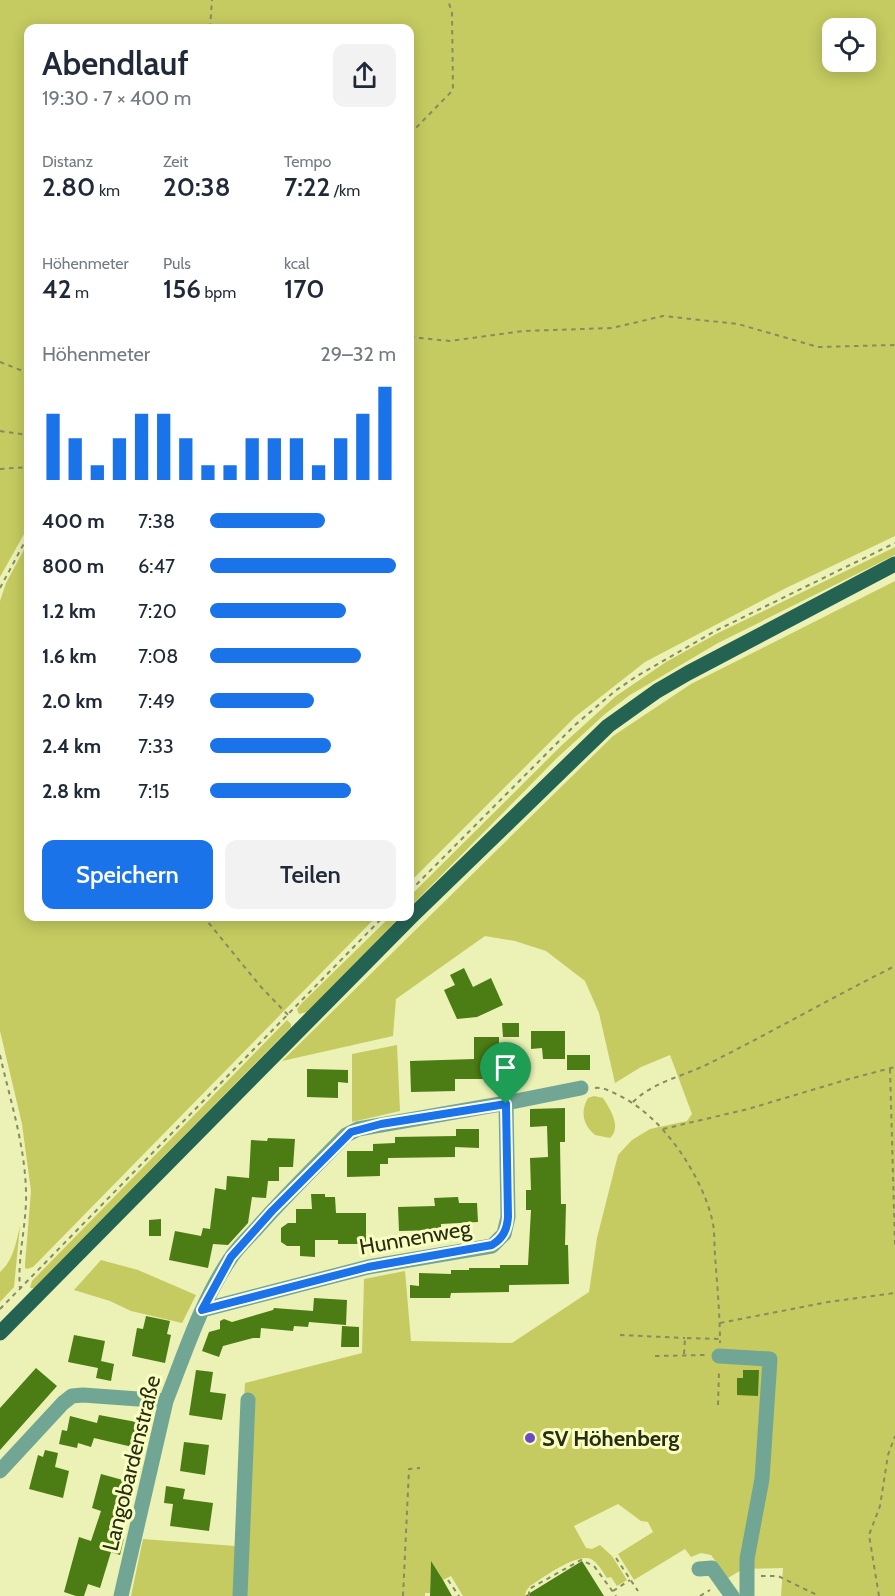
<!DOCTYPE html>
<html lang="de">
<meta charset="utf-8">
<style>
:root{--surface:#fff;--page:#f2f2f3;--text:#1f2937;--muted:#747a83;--accent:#1a73e8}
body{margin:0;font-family:Cabin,sans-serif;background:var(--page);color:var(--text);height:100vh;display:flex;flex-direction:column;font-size:22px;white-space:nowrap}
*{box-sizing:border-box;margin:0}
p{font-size:20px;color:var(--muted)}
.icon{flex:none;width:33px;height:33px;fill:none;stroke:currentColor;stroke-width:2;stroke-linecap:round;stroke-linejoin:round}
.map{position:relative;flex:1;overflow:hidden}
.details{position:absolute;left:24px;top:24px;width:390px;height:897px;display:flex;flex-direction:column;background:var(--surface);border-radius:12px;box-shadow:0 3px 15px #0003}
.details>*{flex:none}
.fabs{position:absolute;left:822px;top:18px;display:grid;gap:12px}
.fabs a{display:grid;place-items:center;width:54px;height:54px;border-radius:12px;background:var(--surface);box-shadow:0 3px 15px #0003;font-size:30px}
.pin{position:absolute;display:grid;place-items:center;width:51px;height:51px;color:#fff;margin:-62px -26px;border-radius:50% 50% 50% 0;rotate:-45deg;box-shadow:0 0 6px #0007}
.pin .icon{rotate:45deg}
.round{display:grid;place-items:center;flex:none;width:63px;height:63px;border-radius:12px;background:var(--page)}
.summary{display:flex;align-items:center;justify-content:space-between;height:102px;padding:0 18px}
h1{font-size:33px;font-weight:600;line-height:45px}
.figures{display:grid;grid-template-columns:repeat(3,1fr);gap:9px;height:102px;padding:6px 18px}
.figures div{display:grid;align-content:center}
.figures b{font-size:26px;font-weight:600}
.figures small{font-size:16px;font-weight:400}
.figures p{font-size:16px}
.chart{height:168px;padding:12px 18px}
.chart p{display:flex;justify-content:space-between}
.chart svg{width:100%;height:108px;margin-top:6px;stroke:var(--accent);stroke-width:6}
.cta{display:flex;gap:12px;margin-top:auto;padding:12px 18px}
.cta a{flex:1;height:69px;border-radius:12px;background:var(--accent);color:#fff;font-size:24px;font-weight:600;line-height:69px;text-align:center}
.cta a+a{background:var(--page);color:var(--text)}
ul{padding:0 18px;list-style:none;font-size:20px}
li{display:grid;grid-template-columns:96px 72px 1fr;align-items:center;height:45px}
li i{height:15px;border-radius:8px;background:var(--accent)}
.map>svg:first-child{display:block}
.green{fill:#c5cb60;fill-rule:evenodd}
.building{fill:#4c7c14}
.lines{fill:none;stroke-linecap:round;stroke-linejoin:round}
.path{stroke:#878b61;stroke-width:2;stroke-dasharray:4.5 4.5;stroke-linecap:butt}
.minor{stroke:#71a695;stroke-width:15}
.major{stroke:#246352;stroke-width:15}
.route-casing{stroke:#fff;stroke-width:12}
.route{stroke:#1a73e8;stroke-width:8}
.poi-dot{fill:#6e4bc4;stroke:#f9ffc1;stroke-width:2}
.labels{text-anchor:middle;stroke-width:6;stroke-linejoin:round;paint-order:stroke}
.street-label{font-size:22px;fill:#2a2c14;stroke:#f9ffc1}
.poi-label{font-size:22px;font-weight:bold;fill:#2a2c14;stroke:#f9ffc1;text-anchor:start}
</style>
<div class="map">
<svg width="895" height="1596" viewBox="0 0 895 1596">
<rect width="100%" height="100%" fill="#ecf1b5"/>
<path class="green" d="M 0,0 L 895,0 L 895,536 L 786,588 L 645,662 L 575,717 L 410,882 L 410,28 L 28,28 L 28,527 L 0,577 ZM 832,28 L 866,28 L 866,62 L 832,62 Z
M 28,542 L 28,916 L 376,917 L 33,1267 L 27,1269 L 25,1268 L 25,1264 L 31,1191 L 22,1124 L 0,1031 L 0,601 L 6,583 Z
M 895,547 L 895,555 L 718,643 L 630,695 L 605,714 L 557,758 L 410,907 L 410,896 L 562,745 L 616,696 L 666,662 L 716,634 Z
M 895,581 L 895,1596 L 781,1596 L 783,1568 L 743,1569 L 728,1578 L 711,1555 L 701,1553 L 691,1557 L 685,1549 L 634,1580 L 618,1554 L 653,1532 L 648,1522 L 641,1521 L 618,1504 L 574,1526 L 586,1548 L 592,1549 L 600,1545 L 612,1556 L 627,1580 L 617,1586 L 611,1577 L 607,1578 C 603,1572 598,1563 591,1559 C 576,1553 543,1578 530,1586 L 526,1591 L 525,1596 L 463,1596 L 451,1576 L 443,1580 L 431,1562 L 430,1593 L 425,1593 L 425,1596 L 131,1596 L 143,1539 L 235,1546 L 245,1383 L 362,1353 L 364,1279 L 405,1271 L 411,1341 L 512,1343 L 589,1292 L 597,1238 L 618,1155 L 632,1140 L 650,1129 L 687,1121 L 692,1114 L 670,1055 L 641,1067 L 615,1083 L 599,1013 L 585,981 L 546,951 L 515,941 L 485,936 L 396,999 L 393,1036 L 282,1061 L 613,736 L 691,684 Z
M 390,917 L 400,917 L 307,1012 L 299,1014 L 297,1009 L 302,1003 Z
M 287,1020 L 291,1024 L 291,1027 L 34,1288 L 30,1288 L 32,1281 Z
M 397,1045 L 400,1111 L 352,1122 L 352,1054 Z
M 594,1096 L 603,1098 C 610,1109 622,1127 610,1138 L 595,1135 C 583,1125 580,1112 588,1098 Z
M 20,1226 L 14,1287 L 0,1302 L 0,1272 C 13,1261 16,1243 20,1226 Z
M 101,1260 L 138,1270 L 196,1295 L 182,1323 L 131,1311 L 110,1301 L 74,1290 Z"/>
<path class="building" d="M 464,968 L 473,987 L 491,978 L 503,1005 L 477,1017 L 457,1019 L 444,990 L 455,985 L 450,975 Z
M 502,1023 L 519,1023 L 519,1037 L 503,1037 Z
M 531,1031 L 565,1031 L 565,1059 L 543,1059 L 542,1048 L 531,1049 Z
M 474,1037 L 499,1037 L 499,1063 L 512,1063 L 513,1083 L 497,1083 L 497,1079 L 455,1079 L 455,1091 L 411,1092 L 410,1061 L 474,1059 Z
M 567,1055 L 590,1055 L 590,1070 L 567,1070 Z
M 307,1069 L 348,1070 L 348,1083 L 338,1082 L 338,1098 L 307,1097 Z
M 565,1108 L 565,1142 L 560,1142 L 561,1204 L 566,1204 L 565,1245 L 568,1245 L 569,1284 L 509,1285 L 509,1292 L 451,1293 L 450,1298 L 410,1298 L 410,1285 L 419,1286 L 419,1273 L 451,1274 L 451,1270 L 469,1270 L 469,1268 L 500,1268 L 500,1265 L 528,1265 L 531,1210 L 526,1210 L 526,1190 L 531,1190 L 530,1158 L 548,1157 L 547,1126 L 530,1127 L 530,1109 Z
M 456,1129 L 479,1129 L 479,1148 L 455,1147 L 455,1157 L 388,1158 L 388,1164 L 380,1164 L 380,1176 L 347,1177 L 347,1151 L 373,1151 L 373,1144 L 395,1143 L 395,1137 L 456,1136 Z
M 268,1138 L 295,1139 L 293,1167 L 279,1167 L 279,1181 L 268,1181 L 266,1198 L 252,1197 L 248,1223 L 228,1245 L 213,1244 L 208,1268 L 169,1260 L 175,1231 L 201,1236 L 203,1228 L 210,1229 L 215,1188 L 226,1190 L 227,1176 L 249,1178 L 251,1140 L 267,1141 Z
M 311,1194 L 325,1194 L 325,1197 L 335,1197 L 336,1213 L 366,1213 L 366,1244 L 338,1244 L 338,1240 L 315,1240 L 315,1257 L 300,1256 L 300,1246 L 287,1246 L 281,1242 L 281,1228 L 288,1223 L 296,1223 L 296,1209 L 312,1209 Z
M 458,1197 L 459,1203 L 477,1203 L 478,1222 L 441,1224 L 441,1230 L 399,1231 L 398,1207 L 435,1206 L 434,1198 Z
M 161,1219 L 161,1236 L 149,1236 L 149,1220 Z
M 314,1298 L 347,1300 L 346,1325 L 309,1322 L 308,1327 L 294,1326 L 293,1331 L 261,1328 L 260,1338 L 253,1338 L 223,1346 L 219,1357 L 202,1351 L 209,1332 L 220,1329 L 220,1321 L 224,1319 L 232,1322 L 273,1310 L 274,1308 L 313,1311 Z
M 146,1316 L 170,1321 L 167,1334 L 171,1335 L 165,1363 L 132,1356 L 137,1328 L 143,1329 Z
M 342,1326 L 359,1327 L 359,1347 L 341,1347 Z
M 74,1335 L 105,1341 L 101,1361 L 114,1364 L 111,1381 L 96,1378 L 98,1368 L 68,1362 Z
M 36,1368 L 57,1386 L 0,1450 L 0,1408 Z
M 196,1370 L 213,1372 L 210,1392 L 226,1394 L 222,1420 L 189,1415 Z
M 743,1370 L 759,1370 L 758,1396 L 737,1395 L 737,1378 L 743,1378 Z
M 99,1415 L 147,1424 L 141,1449 L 94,1438 L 91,1447 L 78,1443 L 77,1448 L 59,1444 L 62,1430 L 67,1431 L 70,1416 L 97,1423 Z
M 184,1442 L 209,1445 L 205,1475 L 180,1471 Z
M 45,1450 L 58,1453 L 55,1467 L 69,1471 L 63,1498 L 29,1489 L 38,1455 L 43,1457 Z
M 101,1474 L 130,1482 L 115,1535 L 124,1538 L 120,1555 L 111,1552 L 100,1588 L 88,1584 L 84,1596 L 76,1596 L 64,1592 L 79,1537 L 91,1541 L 101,1511 L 92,1508 Z
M 166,1486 L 185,1489 L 183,1499 L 213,1503 L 209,1531 L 170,1526 L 173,1504 L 164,1503 Z
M 431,1561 L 443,1580 L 452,1596 L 430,1596 Z
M 582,1561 L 604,1596 L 525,1596 Z"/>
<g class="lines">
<path class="path" d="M 210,28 L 212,0
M 410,134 L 453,90 L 452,13 L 448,0
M 410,337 L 450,341 L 523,331 L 612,328 L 663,316 L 738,324 L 818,347 L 895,345
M 0,362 L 28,373
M 0,431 L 28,435
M 0,469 L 28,467
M 0,588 L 28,536
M 410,891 L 575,725 L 615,691 L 637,676 L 717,630 L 895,543
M 203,916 L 261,987 L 290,1017
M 0,1055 C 10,1100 25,1145 26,1192 C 27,1224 17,1257 20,1289
M 890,1069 L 895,1245
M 595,1088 C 604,1087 612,1092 620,1096 C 662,1116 701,1174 712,1219 C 715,1230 714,1243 715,1255 C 717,1284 720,1314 720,1343
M 633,1102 C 653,1082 681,1077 706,1065 C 770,1033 831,998 895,966
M 663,1129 L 748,1109 L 849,1079 L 895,1067
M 0,1309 L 384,916
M 720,1323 L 828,1302 L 895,1293
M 620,1335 L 685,1338
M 684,1354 L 685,1338 L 720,1339
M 655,1356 L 706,1355
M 718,1405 L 719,1371
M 616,1558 L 638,1591
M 761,1576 L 778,1576 L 819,1596
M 448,1580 L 459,1596
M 613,1591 L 630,1580
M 403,1596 L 409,1469 L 420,1468
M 529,1596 L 529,1589 L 581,1560 L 594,1566 L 616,1596
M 700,1596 L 710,1590
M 879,1596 L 869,1535 L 880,1506 L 888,1455 L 895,1436"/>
<path class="minor" d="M 202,1310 L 368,1267 L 492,1246 L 504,1234 L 508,1217 L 506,1103
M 719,1356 L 770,1359 L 762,1479 L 747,1559 L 747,1596
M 0,1471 L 63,1403 L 72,1396 L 83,1395 L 166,1401
M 699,1569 L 712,1568 L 732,1596
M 121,1596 L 166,1401 C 185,1353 201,1302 230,1259 C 237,1248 248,1238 257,1228 C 285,1196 316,1166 346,1135 L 358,1129 L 506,1103 L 581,1088
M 240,1596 L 248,1400"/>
<path class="major" d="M 0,1333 L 412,916 L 608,726 L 657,691 L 688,673 L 895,564"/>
</g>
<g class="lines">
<defs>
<path id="route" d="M 506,1104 L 508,1217 C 507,1230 503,1238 492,1245 L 368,1267 L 202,1310 L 231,1257 L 272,1211 L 351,1132 L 381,1124 Z"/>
</defs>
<use href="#route" class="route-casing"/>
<use href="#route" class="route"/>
</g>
<circle class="poi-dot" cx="530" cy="1438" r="6"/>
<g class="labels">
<g class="street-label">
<text transform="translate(415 1237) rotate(-10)" y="8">Hunnenweg</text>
<text transform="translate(131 1463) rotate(-76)" y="8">Langobardenstraße</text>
</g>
<g class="poi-label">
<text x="542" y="1446">SV Höhenberg</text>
</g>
</g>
</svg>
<div class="fabs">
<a><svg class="icon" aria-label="locate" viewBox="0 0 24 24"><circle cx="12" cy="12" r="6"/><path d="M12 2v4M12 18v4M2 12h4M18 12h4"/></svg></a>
</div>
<div class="pin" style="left:506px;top:1104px;background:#1e9e55"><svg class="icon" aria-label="arrive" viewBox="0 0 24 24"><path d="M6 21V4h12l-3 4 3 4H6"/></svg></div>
<section class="details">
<div class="summary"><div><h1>Abendlauf</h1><p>19:30 · 7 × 400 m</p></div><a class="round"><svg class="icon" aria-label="share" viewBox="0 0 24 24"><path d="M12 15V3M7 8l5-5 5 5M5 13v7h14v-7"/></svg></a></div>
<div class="figures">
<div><p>Distanz</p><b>2.80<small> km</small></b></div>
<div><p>Zeit</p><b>20:38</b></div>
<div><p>Tempo</p><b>7:22<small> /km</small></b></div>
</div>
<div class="figures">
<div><p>Höhenmeter</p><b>42<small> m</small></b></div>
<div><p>Puls</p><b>156<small> bpm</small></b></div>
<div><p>kcal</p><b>170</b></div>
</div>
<div class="chart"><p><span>Höhenmeter</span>29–32 m</p>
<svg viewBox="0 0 160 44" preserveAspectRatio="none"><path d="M5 44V17M15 44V27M25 44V38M35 44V27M45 44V17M55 44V17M65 44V27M75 44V38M85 44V38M95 44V27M105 44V27M115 44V27M125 44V38M135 44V27M145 44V17M155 44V6"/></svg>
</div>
<ul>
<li><b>400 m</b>7:38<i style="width:62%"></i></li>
<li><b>800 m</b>6:47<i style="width:100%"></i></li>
<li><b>1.2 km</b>7:20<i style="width:73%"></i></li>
<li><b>1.6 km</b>7:08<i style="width:81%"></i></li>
<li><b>2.0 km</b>7:49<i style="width:56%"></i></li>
<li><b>2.4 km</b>7:33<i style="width:65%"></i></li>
<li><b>2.8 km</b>7:15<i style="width:76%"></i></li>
</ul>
<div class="cta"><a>Speichern</a><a>Teilen</a></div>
</section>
</div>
